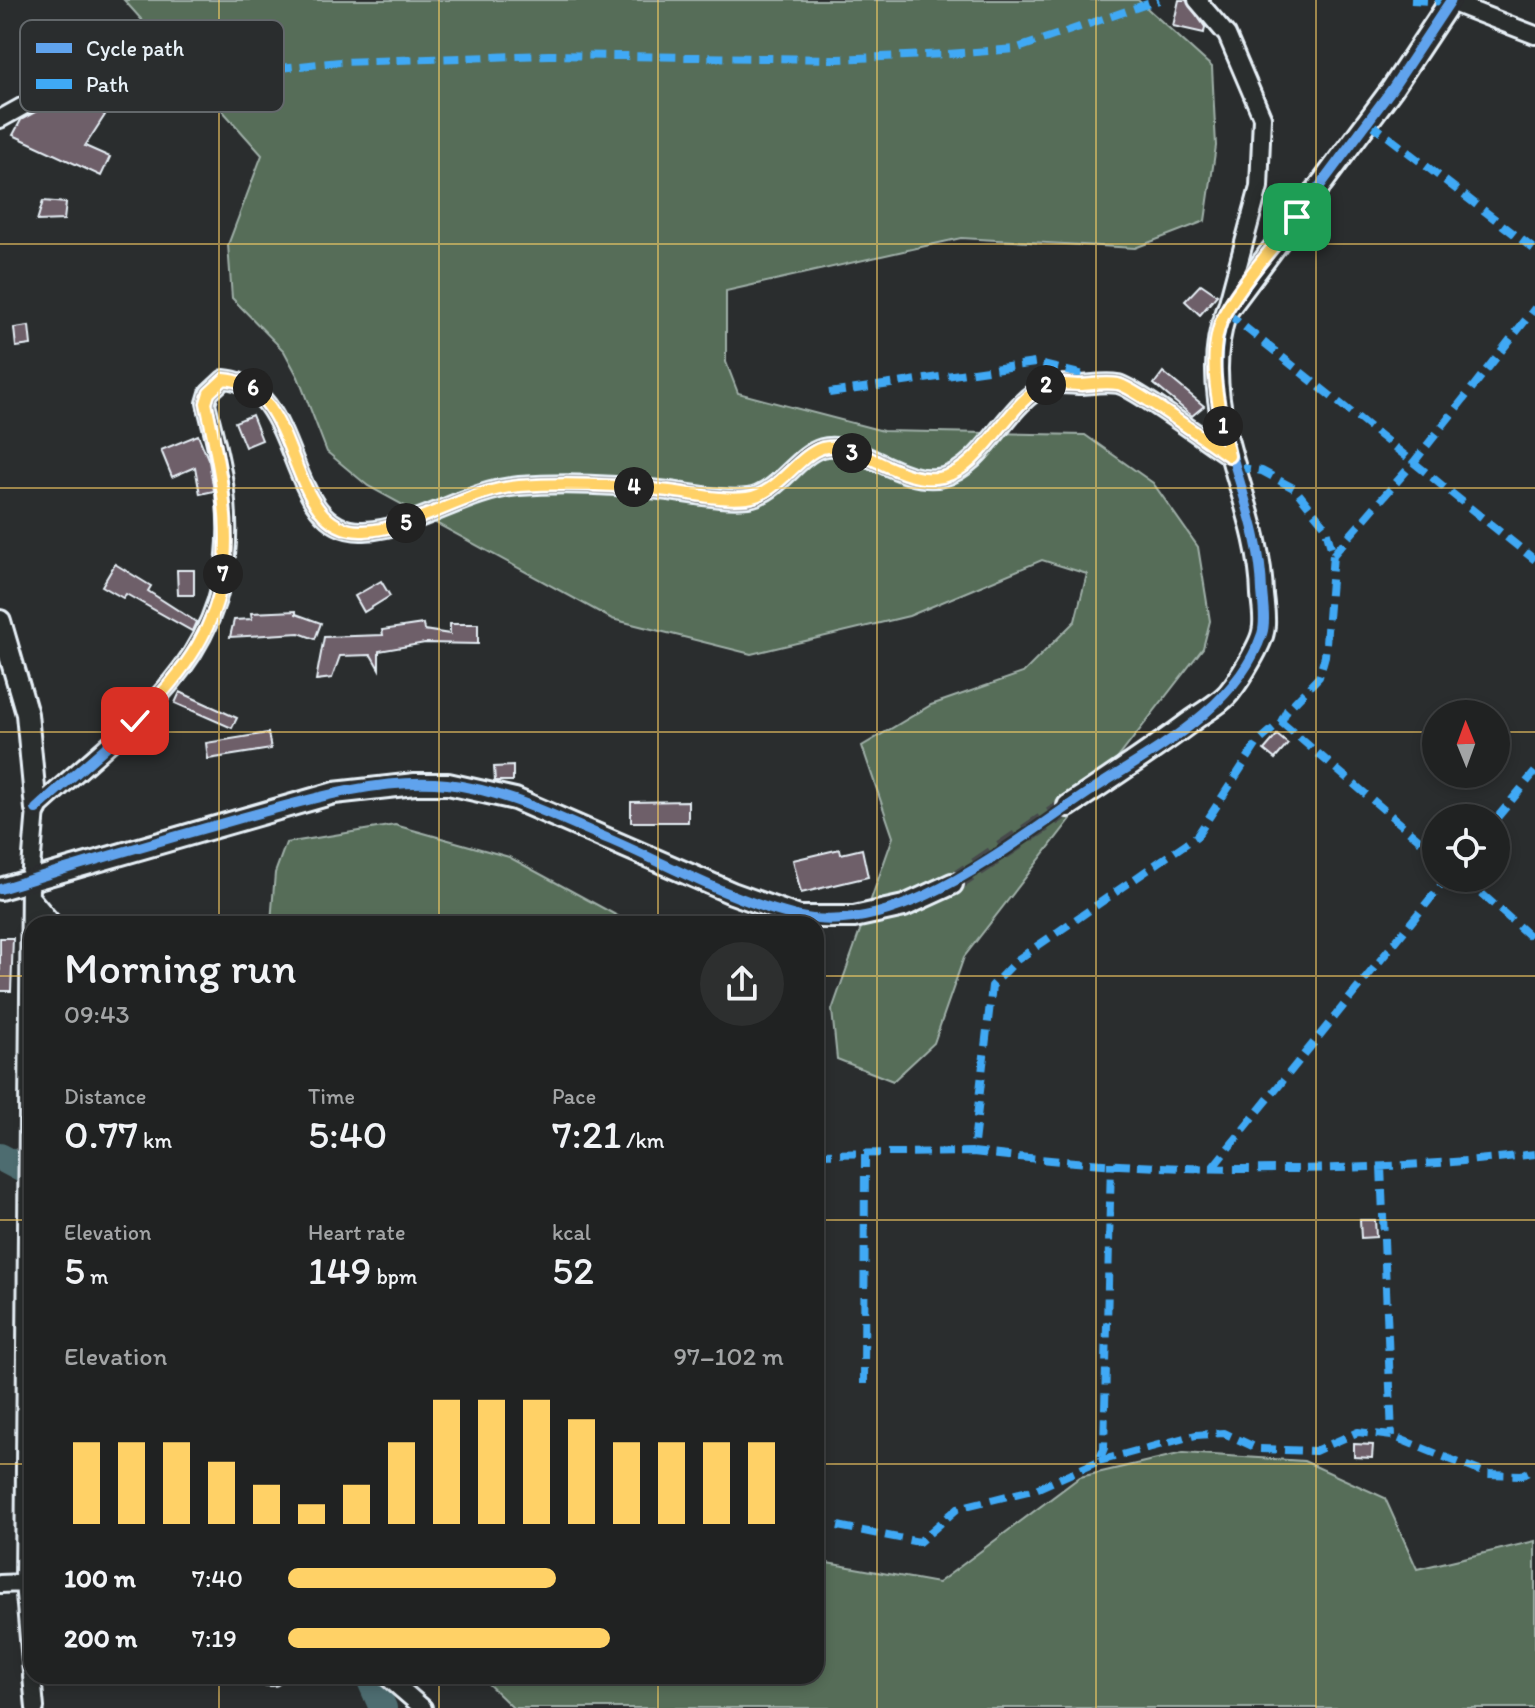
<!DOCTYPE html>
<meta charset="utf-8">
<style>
:root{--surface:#202222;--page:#2d2f2f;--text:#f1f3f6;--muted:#a2a4a5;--line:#3d3f40;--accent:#ffd166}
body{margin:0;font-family:Itim,sans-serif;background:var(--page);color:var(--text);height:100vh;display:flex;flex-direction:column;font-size:30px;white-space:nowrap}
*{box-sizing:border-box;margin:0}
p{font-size:26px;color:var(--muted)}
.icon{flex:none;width:44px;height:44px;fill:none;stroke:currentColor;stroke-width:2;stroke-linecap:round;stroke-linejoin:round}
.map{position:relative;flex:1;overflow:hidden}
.drawer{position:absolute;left:24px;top:916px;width:800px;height:768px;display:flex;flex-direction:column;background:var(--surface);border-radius:24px;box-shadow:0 4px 12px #0003,0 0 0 2px var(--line)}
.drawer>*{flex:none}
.needle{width:52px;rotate:359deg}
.controls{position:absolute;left:1422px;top:700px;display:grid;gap:16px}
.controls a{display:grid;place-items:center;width:88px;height:88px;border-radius:50%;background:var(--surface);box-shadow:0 4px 12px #0003,0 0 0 2px var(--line);font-size:40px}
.pin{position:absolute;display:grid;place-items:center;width:68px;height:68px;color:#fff;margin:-34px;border-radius:16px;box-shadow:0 4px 12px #0006}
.km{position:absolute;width:40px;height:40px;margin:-20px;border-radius:50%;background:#222;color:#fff;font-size:22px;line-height:40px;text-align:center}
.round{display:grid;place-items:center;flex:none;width:84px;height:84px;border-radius:42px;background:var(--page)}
.overview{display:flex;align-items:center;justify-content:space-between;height:136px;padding:0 40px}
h1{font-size:44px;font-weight:600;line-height:60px}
.metrics{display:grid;grid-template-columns:repeat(3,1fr);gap:12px;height:136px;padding:8px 40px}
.metrics div{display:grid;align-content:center}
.metrics b{font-size:40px;font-weight:600}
.metrics small{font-size:22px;font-weight:400}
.metrics p{font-size:22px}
.chart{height:224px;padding:16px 40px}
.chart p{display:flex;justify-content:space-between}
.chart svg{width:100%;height:144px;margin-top:8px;stroke:var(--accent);stroke-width:6}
ul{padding:0 40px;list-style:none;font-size:26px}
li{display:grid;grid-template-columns:128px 96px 1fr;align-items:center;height:60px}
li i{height:20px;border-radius:10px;background:var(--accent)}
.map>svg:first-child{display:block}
.green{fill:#566d59;stroke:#9fafa8;stroke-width:2}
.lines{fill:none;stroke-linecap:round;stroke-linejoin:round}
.river{stroke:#4d6c6f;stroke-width:28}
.building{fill:#6e5e69;stroke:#e8f1f8;stroke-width:2}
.tertiary-tunnel{stroke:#464a4c;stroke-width:20;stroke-dasharray:20 10;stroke-linecap:butt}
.minor-casing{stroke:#e8f1f8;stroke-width:22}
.tertiary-casing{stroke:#e8f1f8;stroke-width:26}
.minor{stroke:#2a2d2e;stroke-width:16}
.tertiary{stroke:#2a2d2e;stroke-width:20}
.quiet{stroke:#3fa9f5;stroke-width:8;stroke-dasharray:16 8;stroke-linecap:butt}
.cycleway-casing{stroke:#2a2d2e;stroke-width:15}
.cycleway{stroke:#60a3ed;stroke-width:10}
.route-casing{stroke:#fff;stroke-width:16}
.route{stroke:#ffd166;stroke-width:10}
.grid{fill:none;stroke:#ffd166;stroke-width:2;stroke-opacity:0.55}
.key{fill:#2a2d2e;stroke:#63686b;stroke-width:2}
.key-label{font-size:22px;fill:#e8f1f8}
</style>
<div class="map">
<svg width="1535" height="1708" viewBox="0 0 1535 1708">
<rect width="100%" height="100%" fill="#2a2d2e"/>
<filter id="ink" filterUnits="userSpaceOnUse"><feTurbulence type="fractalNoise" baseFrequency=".0125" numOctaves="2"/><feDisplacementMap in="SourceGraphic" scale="16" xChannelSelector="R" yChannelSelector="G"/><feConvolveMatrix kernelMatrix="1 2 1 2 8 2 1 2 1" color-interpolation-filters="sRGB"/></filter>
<g filter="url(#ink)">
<path class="green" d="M 124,0 L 1138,0 L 1212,67 L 1216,146 L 1205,221 L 1135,248 L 961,238 L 726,291 L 726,362 L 738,393 L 883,431 L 1085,435 L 1153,483 L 1198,547 L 1210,621 L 1203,648 L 964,957 L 934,1043 L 893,1081 L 837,1059 L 832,1010 L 893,837 L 862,746 L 931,705 L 1023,673 L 1075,621 L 1087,574 L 1042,560 L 909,616 L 751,654 L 612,619 L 368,486 L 327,452 L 298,377 L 284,351 L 232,298 L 228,245 L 262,155 Z
M 395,825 L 509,857 L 623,919 L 675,924 L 271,922 L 275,873 L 286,843 Z
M 1183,1453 L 1304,1461 L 1385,1498 L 1417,1569 L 1535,1541 L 1535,1708 L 513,1708 L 480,1676 L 816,1676 L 816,1561 L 938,1583 L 1080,1477 Z"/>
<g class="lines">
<path class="river" d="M 0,1157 L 32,1174
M 369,1676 L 383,1708"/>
</g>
<path class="building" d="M 1179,0 L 1186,0 L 1205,27 L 1204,33 L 1173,26 Z
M 89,89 L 89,105 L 105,115 L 85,146 L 110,157 L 101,176 L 13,135 L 21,120 L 75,90 Z
M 43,201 L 66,203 L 64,220 L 37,221 Z
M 1201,284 L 1217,295 L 1200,315 L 1185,301 Z
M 29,326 L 31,345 L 16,347 L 14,328 Z
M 1163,372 L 1204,406 L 1192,416 L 1154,384 Z
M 252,415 L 262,440 L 245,447 L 235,422 Z
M 198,435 L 209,461 L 214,491 L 200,494 L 195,467 L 172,477 L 161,450 Z
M 115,564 L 151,586 L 148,591 L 196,622 L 192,631 L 126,594 L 123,598 L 102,586 Z
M 177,570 L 194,570 L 194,595 L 178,595 Z
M 381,581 L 390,596 L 364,612 L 355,596 Z
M 296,611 L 296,614 L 321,623 L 315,639 L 299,633 L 230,637 L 234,620 L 252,619 L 251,613 Z
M 423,624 L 424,630 L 450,634 L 450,624 L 478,624 L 478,644 L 425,643 L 379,651 L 379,669 L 371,655 L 340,656 L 332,678 L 316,680 L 324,637 L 383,635 L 382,630 Z
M 180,692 L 237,718 L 232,728 L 175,703 Z
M 268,733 L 271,749 L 208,759 L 206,743 Z
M 1277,735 L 1288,744 L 1275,759 L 1264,750 Z
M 513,766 L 513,781 L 495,781 L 494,767 Z
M 688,801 L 688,822 L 631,822 L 631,802 Z
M 840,849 L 841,854 L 862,849 L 868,877 L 801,893 L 793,860 Z
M 0,938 L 13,938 L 11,991 L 0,991 Z
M 1360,1220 L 1375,1220 L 1376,1237 L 1361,1238 Z
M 1354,1444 L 1373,1445 L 1372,1458 L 1354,1457 Z"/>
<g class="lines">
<path class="tertiary-tunnel" d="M 952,884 L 1068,806"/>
<defs>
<path id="minor" d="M 1197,0 L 1227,35 L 1262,117 L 1259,187 L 1227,306
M 1450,2 L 1535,35
M 0,119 L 72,79 L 229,73
M 32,899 L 53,924
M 0,1584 L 24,1583
M 32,1673 L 24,1583 L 30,880 L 36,809 C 140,713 244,654 225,492 C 222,462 213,432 206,403 L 209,393 L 224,379 C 304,385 283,535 364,531 C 419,528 463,491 519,486 C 568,482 620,485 669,491 C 695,494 722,501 748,498 C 778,494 797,455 822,448 C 856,438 900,487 943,477 C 984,467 1009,400 1046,386 C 1055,382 1072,385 1082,385 C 1093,384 1107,382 1118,384 C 1135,388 1209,443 1229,456
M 32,1676 L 35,1708
M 268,1676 L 273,1676
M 386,1676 L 423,1708"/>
<path id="tertiary" d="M 0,621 L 27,714 L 36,809
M 1068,806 C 1111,778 1153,750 1193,720 C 1205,711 1223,702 1231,690 C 1240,679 1261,644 1263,632 C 1266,621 1263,606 1262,595 C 1260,499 1193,409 1226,312 L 1392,89 L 1451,0
M 0,889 L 334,793 L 415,784 L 448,784 L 515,799 L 732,893 L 799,917 L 854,917 L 904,906 L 952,884"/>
</defs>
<use href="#minor" class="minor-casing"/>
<use href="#tertiary" class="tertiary-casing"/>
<use href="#minor" class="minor"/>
<use href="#tertiary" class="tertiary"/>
<path class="quiet" d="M 1411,0 L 1450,2
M 229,73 L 340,62 L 549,55 L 837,59 L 948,54 L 1015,49 L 1159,0
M 1369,122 L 1535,250
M 1226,312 L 1535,560
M 829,393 L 1035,363 L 1088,376
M 1234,467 L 1262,471 L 1295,489 L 1325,526 L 1333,555 L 1325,656 L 1319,677 L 1287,710 L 1281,722 L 1258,742 L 1197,836 L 1017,960 L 992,986 L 973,1152 C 1155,1174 1353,1175 1535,1154
M 1333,555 L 1414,462 L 1535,308
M 1281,722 L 1436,854
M 1496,819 L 1535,772
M 1464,878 L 1535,941
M 816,1154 L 973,1152
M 1381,1166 L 1392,1436
M 1213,1167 L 1447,878
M 864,1384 L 865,1155
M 1099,1461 L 1196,1435 L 1224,1433 L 1259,1449 L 1315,1451 L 1358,1432 L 1392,1436 L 1487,1474 L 1522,1475 L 1535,1469
M 838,1526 L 919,1542 L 958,1508 L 1036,1489 L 1099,1461 L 1104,1448 L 1111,1162"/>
<defs>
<path id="cycleway" d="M 36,809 C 140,713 244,654 225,492 C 222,462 213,432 206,403 L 209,393 L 224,379 C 304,385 283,535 364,531 C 419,528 463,491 519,486 C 568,482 620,485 669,491 C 695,494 722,501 748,498 C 778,494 797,455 822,448 C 856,438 900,487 943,477 C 984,467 1009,400 1046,386 C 1055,382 1072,385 1082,385 C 1093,384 1107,382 1118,384 C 1135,388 1209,443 1229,456
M 0,889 C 77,865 155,842 234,820 C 300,802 377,777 447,784 C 505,790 558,818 611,840 C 671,866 733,901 796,916 C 900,940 1011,843 1092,790 C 1154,750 1237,708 1262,634 C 1266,622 1263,604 1262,591 C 1260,495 1193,409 1226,312 L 1392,89 L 1451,0"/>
</defs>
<use href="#cycleway" class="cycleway-casing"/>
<use href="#cycleway" class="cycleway"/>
</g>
</g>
<g class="lines" filter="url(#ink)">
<defs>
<path id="route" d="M 135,721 C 246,615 236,542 206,403 L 209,393 L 224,379 C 304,384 283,535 364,531 C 419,528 463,491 519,486 C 568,482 620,485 669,491 C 695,494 722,501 747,498 C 778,494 797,456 822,448 C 856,438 900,487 943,477 C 984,467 1009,400 1046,385 C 1055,382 1072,385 1082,385 C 1093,384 1107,382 1118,384 C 1135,388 1209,443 1229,456 C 1220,413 1203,352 1226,311 C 1245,278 1274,247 1297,217"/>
</defs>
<use href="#route" class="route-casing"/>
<use href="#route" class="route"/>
</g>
<path class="grid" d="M 219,0 L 219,924M 439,0 L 439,924M 658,0 L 658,924M 877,0 L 877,1708M 1096,0 L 1096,1708M 1316,0 L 1316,1708M 0,244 L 1535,244M 0,488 L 1535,488M 0,732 L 1436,732M 1496,732 L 1535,732M 0,976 L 32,976M 816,976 L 1535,976M 0,1220 L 32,1220M 816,1220 L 1535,1220M 0,1464 L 32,1464M 816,1464 L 1535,1464M 219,1676 L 219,1708M 439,1676 L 439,1708M 658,1676 L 658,1708"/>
<rect x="20" y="20" width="264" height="92" rx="12" class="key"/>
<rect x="36" y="43" width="36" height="10" fill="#60a3ed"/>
<rect x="36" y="79" width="36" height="10" fill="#3fa9f5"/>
<g class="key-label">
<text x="86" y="56">Cycle path</text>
<text x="86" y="92">Path</text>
</g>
</svg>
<div class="controls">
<a><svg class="needle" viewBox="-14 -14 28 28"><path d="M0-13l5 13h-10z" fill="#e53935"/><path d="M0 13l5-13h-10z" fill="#a2a4a5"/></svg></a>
<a><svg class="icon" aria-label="locate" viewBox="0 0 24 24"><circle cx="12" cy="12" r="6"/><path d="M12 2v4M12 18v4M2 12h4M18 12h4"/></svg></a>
</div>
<div class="pin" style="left:1297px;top:217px;background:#1e9e55"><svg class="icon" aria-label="arrive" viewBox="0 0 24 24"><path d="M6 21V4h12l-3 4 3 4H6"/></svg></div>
<div class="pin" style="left:135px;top:721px;background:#d93025"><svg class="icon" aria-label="check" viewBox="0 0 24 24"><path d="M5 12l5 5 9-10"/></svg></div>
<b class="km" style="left:1223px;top:426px">1</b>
<b class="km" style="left:1046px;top:385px">2</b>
<b class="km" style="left:852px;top:453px">3</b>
<b class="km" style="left:634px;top:487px">4</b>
<b class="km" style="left:406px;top:523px">5</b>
<b class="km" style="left:253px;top:388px">6</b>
<b class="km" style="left:223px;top:574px">7</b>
<section class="drawer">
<div class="overview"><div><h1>Morning run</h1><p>09:43</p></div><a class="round"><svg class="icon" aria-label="share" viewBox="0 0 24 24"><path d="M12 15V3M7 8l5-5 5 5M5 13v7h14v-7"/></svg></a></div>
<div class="metrics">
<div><p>Distance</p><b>0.77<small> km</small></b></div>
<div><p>Time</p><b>5:40</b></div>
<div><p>Pace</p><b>7:21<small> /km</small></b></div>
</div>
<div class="metrics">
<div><p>Elevation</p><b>5<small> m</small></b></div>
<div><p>Heart rate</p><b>149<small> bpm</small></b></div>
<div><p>kcal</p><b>52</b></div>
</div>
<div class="chart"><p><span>Elevation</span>97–102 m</p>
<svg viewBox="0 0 160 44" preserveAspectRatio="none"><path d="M5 44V19M15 44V19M25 44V19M35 44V25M45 44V32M55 44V38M65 44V32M75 44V19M85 44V6M95 44V6M105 44V6M115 44V12M125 44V19M135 44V19M145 44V19M155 44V19"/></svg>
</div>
<ul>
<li><b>100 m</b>7:40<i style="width:54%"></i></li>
<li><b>200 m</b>7:19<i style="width:65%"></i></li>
</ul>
</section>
</div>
